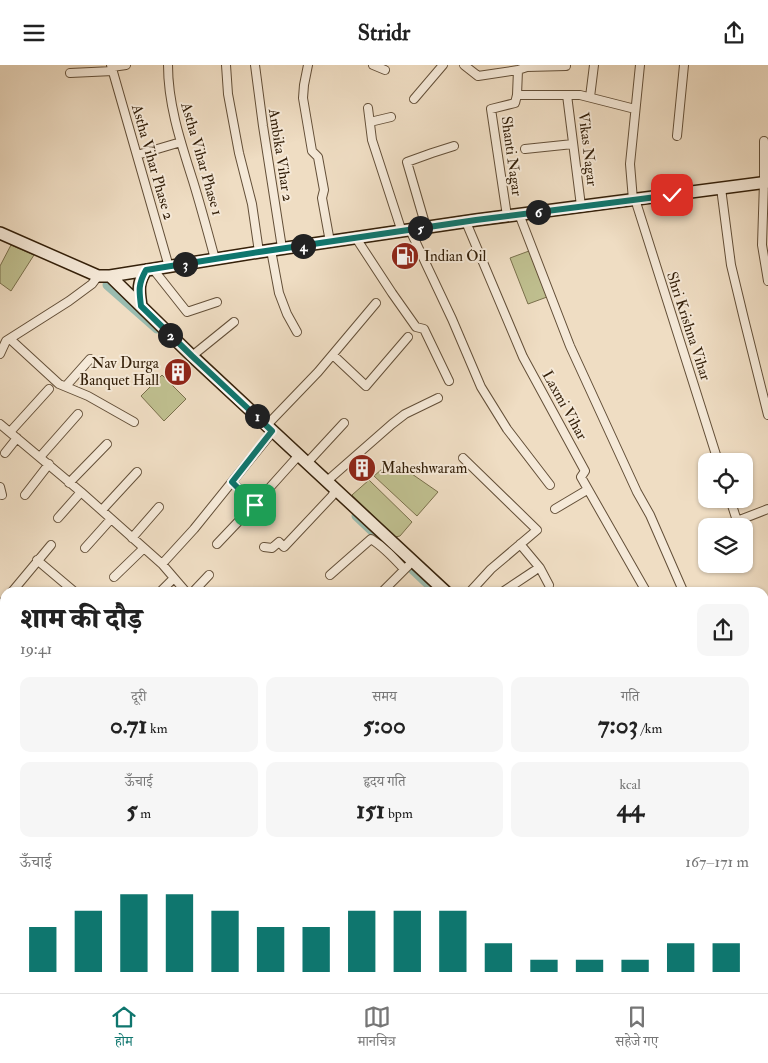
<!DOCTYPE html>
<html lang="hi">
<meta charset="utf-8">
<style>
:root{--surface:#fff;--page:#f6f6f6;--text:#222;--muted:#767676;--line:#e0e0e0;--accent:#0f766e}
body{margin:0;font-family:"IM FELL Double Pica","Noto Serif Devanagari",serif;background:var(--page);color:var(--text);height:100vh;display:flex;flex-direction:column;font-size:19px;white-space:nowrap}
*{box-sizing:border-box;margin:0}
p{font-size:16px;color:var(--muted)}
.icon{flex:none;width:28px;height:28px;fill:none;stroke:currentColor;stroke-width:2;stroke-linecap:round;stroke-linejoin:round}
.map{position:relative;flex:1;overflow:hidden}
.side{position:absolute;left:0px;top:522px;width:769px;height:406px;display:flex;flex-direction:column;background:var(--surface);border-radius:15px 15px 0 0;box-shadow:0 1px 4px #0004}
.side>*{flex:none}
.tools{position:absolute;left:698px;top:388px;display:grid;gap:10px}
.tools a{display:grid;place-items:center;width:55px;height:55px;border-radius:10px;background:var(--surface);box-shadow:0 1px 4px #0004;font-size:25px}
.pin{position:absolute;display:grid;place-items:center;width:42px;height:42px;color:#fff;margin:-21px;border-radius:10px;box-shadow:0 2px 8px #0006}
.km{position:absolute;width:25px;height:25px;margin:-12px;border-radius:50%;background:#222;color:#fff;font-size:14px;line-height:25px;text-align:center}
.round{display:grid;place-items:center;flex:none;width:52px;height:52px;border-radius:10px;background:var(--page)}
.overview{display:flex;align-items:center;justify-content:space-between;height:85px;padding:0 20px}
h1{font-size:28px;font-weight:800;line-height:38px}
.figures{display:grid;grid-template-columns:repeat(3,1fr);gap:8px;height:85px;padding:5px 20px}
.figures div{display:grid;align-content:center;border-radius:10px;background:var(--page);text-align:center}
.figures b{font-size:25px;font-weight:800}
.figures small{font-size:14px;font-weight:400}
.figures p{font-size:14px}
.chart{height:140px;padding:10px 20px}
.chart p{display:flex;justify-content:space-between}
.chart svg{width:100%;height:90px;margin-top:5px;stroke:var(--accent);stroke-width:6}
header{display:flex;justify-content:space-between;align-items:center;height:65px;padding:0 20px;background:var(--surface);font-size:22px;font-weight:800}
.tabs{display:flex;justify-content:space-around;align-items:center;height:70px;border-top:1px solid var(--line);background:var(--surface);font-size:14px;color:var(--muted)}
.tabs a{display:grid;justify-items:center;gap:2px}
.tabs .current{color:var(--accent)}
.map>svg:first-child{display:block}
.green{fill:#bfbf8f;stroke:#7a704c}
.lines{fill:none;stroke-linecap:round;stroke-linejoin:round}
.stream{stroke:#717e6e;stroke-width:2.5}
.canal{stroke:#9abcb0;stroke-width:9}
.street-casing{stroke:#634f38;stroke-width:10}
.secondary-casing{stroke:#34200a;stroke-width:14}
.street{stroke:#f5e9d8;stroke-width:8}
.secondary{stroke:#f5e9d8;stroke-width:11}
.route-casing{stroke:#fff;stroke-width:10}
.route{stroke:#0f766e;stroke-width:6}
.labels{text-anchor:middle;stroke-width:4;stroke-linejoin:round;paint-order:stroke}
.street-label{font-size:15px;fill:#34200a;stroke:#f5e9d8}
.poi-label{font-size:15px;fill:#34200a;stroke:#f5e9d8;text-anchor:start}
</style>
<header><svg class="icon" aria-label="menu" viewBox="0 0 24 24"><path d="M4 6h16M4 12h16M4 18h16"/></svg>Stridr<svg class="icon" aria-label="share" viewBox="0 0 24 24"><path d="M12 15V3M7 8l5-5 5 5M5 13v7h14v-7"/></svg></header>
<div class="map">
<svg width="768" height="928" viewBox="0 0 768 928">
<rect width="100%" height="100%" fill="#efddc3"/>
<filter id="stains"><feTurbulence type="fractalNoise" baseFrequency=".004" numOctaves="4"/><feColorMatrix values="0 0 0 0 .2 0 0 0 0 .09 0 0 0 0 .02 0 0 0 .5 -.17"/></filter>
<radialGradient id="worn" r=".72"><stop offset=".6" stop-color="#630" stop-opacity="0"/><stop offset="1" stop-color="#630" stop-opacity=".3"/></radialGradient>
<path class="green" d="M 11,180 L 34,190 L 11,226 L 0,218 L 0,201 Z
M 529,186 L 547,232 L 528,239 L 510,193 Z
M 162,310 L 186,334 L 164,356 L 141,331 Z
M 390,397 L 397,403 L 399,400 L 438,427 L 417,451 L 374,411 Z
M 369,415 L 412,457 L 400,471 L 395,472 L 352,430 Z
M 764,848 L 768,848 L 768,887 L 764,886 Z"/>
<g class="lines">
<path class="stream" d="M 0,658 L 5,657
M 0,872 L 5,868
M 764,922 L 768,923"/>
<path class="canal" d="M 107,220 L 157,264
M 356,451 L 437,528
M 636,928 L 637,924"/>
<defs>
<path id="street" d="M 111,0 L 169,202
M 168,0 C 168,40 181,78 193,116 C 201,142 208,168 215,194
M 226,0 L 228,29 L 239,88 L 252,139 L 259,187
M 255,0 L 263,61 L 282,183
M 308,0 L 304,20 L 303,33 L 312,86 L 318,92 L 324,125 L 322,133 L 330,177
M 373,0 L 385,5
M 464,0 L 478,11 L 518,5
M 112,2 L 126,0
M 527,2 L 566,1
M 70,8 L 113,6
M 517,30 L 580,30 L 635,44
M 567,30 L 581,141
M 590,32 L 594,0
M 414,34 L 443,0
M 368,43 L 372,75 L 402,167
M 370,57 L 391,52
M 677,71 L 684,0
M 764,76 L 764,117 L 762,180 L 768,216
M 525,84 L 573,79
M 137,90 L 181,77
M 721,123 L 731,200 L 744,254 L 768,350
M 635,134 L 718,396
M 633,135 L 630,99 L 640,0
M 519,149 L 570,281 L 637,427 L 650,450 L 684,528
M 507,151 L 491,44 L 515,38 L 517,30 L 518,5 L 527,2 L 528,0
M 466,157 L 523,292 L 585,406 L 581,412 L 647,528
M 426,162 L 407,97 L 432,88 L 454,81
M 410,165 L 452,254 L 481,322 L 507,364 L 550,420
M 356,173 L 392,228 L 416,262 L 424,264 L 449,316
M 271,185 L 279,228 L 287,249 L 297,267
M 153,204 L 187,247 L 217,237
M 10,274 L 59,319 L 88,331 L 134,357
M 0,289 L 6,276 L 69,236 L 92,219 L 98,211
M 333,290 L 366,321 L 408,272
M 192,291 L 234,257
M 66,321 L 90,294
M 0,359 L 81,427 L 162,499 L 187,528
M 267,360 L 318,307 L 376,238
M 10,367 L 49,324
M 5,388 L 17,373
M 40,392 L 78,349
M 463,393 L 537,465 L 491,504 L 469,528
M 307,398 L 344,358
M 327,416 L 392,359 L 405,349 L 438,333
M 232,417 L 255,439
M 69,418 L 107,379
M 0,422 L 2,430
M 25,430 L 49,399
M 730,434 L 738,459
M 555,444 L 587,425
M 102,445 L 137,407
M 58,453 L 81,427
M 737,456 L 768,444
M 132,473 L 159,442
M 744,476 L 747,487
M 217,479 L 255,439 L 299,390
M 520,479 L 540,503 L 549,520
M 264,482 L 272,483 L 279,477 L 284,482 L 332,431 L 336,424
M 85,483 L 111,454
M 37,495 L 76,528
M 162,499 L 194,464 L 273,366
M 330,510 L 371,474 C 384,482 394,493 404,504
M 114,512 L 144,483
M 11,528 L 51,480
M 159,528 L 174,513
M 192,528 L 209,510
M 381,528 L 408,501
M 501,528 L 534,506
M 0,541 L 5,535
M 764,544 L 768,543
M 765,569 L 768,593
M 764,606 L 768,606
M 0,616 L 5,622
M 0,663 L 5,662
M 0,720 L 5,717
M 0,731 L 5,740
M 0,812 L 5,817
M 0,844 L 5,838
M 0,893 L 5,900
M 15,924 L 16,928
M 203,924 L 204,928
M 286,924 L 289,928
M 434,924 L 434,928
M 45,925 L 51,924
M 171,928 L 176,928
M 210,928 L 228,924
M 313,928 L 326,924
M 461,928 L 478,924"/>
<path id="secondary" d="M 0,168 L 98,211 L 110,211 L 259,187 L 476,155 L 768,117
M 110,211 L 192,291 L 447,528
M 141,241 C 139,226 137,219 146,205
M 764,807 L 768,809
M 650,928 L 650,924"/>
</defs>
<use href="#street" class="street-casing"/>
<use href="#secondary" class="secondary-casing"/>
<use href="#street" class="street"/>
<use href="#secondary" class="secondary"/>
</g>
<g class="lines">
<defs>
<path id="route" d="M 255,440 L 232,417 L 272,366 L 192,291 L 141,241 C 139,226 138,219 146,205 L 259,187 L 476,155 L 672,130"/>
</defs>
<use href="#route" class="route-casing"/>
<use href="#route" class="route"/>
</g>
<defs>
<symbol id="fuel-disc" viewBox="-11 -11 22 22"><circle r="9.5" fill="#8f2418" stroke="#f5e9d8"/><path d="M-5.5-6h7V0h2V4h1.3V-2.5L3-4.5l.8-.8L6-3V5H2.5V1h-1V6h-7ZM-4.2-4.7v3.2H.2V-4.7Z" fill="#fff"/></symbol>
<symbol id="building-disc" viewBox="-11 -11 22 22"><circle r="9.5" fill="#8f2418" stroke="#f5e9d8"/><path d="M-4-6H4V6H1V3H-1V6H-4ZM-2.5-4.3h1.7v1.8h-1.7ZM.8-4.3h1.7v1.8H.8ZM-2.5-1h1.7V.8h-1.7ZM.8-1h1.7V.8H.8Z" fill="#fff"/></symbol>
</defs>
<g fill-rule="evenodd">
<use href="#fuel-disc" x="389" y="175" width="32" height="32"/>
<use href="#building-disc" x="162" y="291" width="32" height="32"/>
<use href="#building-disc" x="346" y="387" width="32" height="32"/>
</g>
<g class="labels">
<g class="street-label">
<text transform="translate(588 84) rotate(83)" y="5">Vikas Nagar</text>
<text transform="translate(281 90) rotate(81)" y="5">Ambika Vihar 2</text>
<text transform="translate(512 91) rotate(82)" y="5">Shanti Nagar</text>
<text transform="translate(202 94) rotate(74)" y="5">Astha Vihar Phase 1</text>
<text transform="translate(153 97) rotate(74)" y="5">Astha Vihar Phase 2</text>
<text transform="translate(689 261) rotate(72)" y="5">Shri Krishna Vihar</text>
<text transform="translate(565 340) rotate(61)" y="5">Laxmi Vihar</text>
</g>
<g class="poi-label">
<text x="424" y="196">Indian Oil</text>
<text x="159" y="303" text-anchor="end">Nav Durga<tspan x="159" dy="17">Banquet Hall</tspan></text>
<text x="381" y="408">Maheshwaram</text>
</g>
</g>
<rect width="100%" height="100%" filter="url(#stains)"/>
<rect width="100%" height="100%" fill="url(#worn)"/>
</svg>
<div class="tools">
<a><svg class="icon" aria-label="locate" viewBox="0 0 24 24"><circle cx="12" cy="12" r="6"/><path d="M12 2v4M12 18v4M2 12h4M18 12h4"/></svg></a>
<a><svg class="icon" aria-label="layers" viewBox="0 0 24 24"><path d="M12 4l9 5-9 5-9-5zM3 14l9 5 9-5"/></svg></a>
</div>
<div class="pin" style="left:255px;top:440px;background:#1e9e55"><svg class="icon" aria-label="arrive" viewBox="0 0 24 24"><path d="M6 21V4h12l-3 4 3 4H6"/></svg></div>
<div class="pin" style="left:672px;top:130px;background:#d93025"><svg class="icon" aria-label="check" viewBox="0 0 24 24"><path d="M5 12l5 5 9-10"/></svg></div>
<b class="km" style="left:257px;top:351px">1</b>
<b class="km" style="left:170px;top:270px">2</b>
<b class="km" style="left:185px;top:199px">3</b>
<b class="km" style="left:303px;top:181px">4</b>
<b class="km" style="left:420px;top:163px">5</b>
<b class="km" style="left:538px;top:147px">6</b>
<section class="side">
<div class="overview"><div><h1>शाम की दौड़</h1><p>19:41</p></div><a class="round"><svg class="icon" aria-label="share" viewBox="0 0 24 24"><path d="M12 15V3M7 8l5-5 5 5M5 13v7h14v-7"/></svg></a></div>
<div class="figures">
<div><p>दूरी</p><b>0.71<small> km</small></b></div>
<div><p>समय</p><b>5:00</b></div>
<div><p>गति</p><b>7:03<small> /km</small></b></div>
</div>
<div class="figures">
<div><p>ऊँचाई</p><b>5<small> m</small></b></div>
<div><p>हृदय गति</p><b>151<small> bpm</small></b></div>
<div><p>kcal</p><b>44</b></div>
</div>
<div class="chart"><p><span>ऊँचाई</span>167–171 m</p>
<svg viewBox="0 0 160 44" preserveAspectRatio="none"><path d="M5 44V22M15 44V14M25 44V6M35 44V6M45 44V14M55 44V22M65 44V22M75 44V14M85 44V14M95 44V14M105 44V30M115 44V38M125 44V38M135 44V38M145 44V30M155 44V30"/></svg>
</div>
</section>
</div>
<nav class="tabs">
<a class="current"><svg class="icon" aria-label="home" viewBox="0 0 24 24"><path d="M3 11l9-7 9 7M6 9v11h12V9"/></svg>होम</a>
<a><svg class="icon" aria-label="map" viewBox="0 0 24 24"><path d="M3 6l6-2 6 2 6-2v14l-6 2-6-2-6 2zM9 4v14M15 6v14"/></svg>मानचित्र</a>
<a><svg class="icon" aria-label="saved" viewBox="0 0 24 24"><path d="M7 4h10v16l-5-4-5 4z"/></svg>सहेजे गए</a>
</nav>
